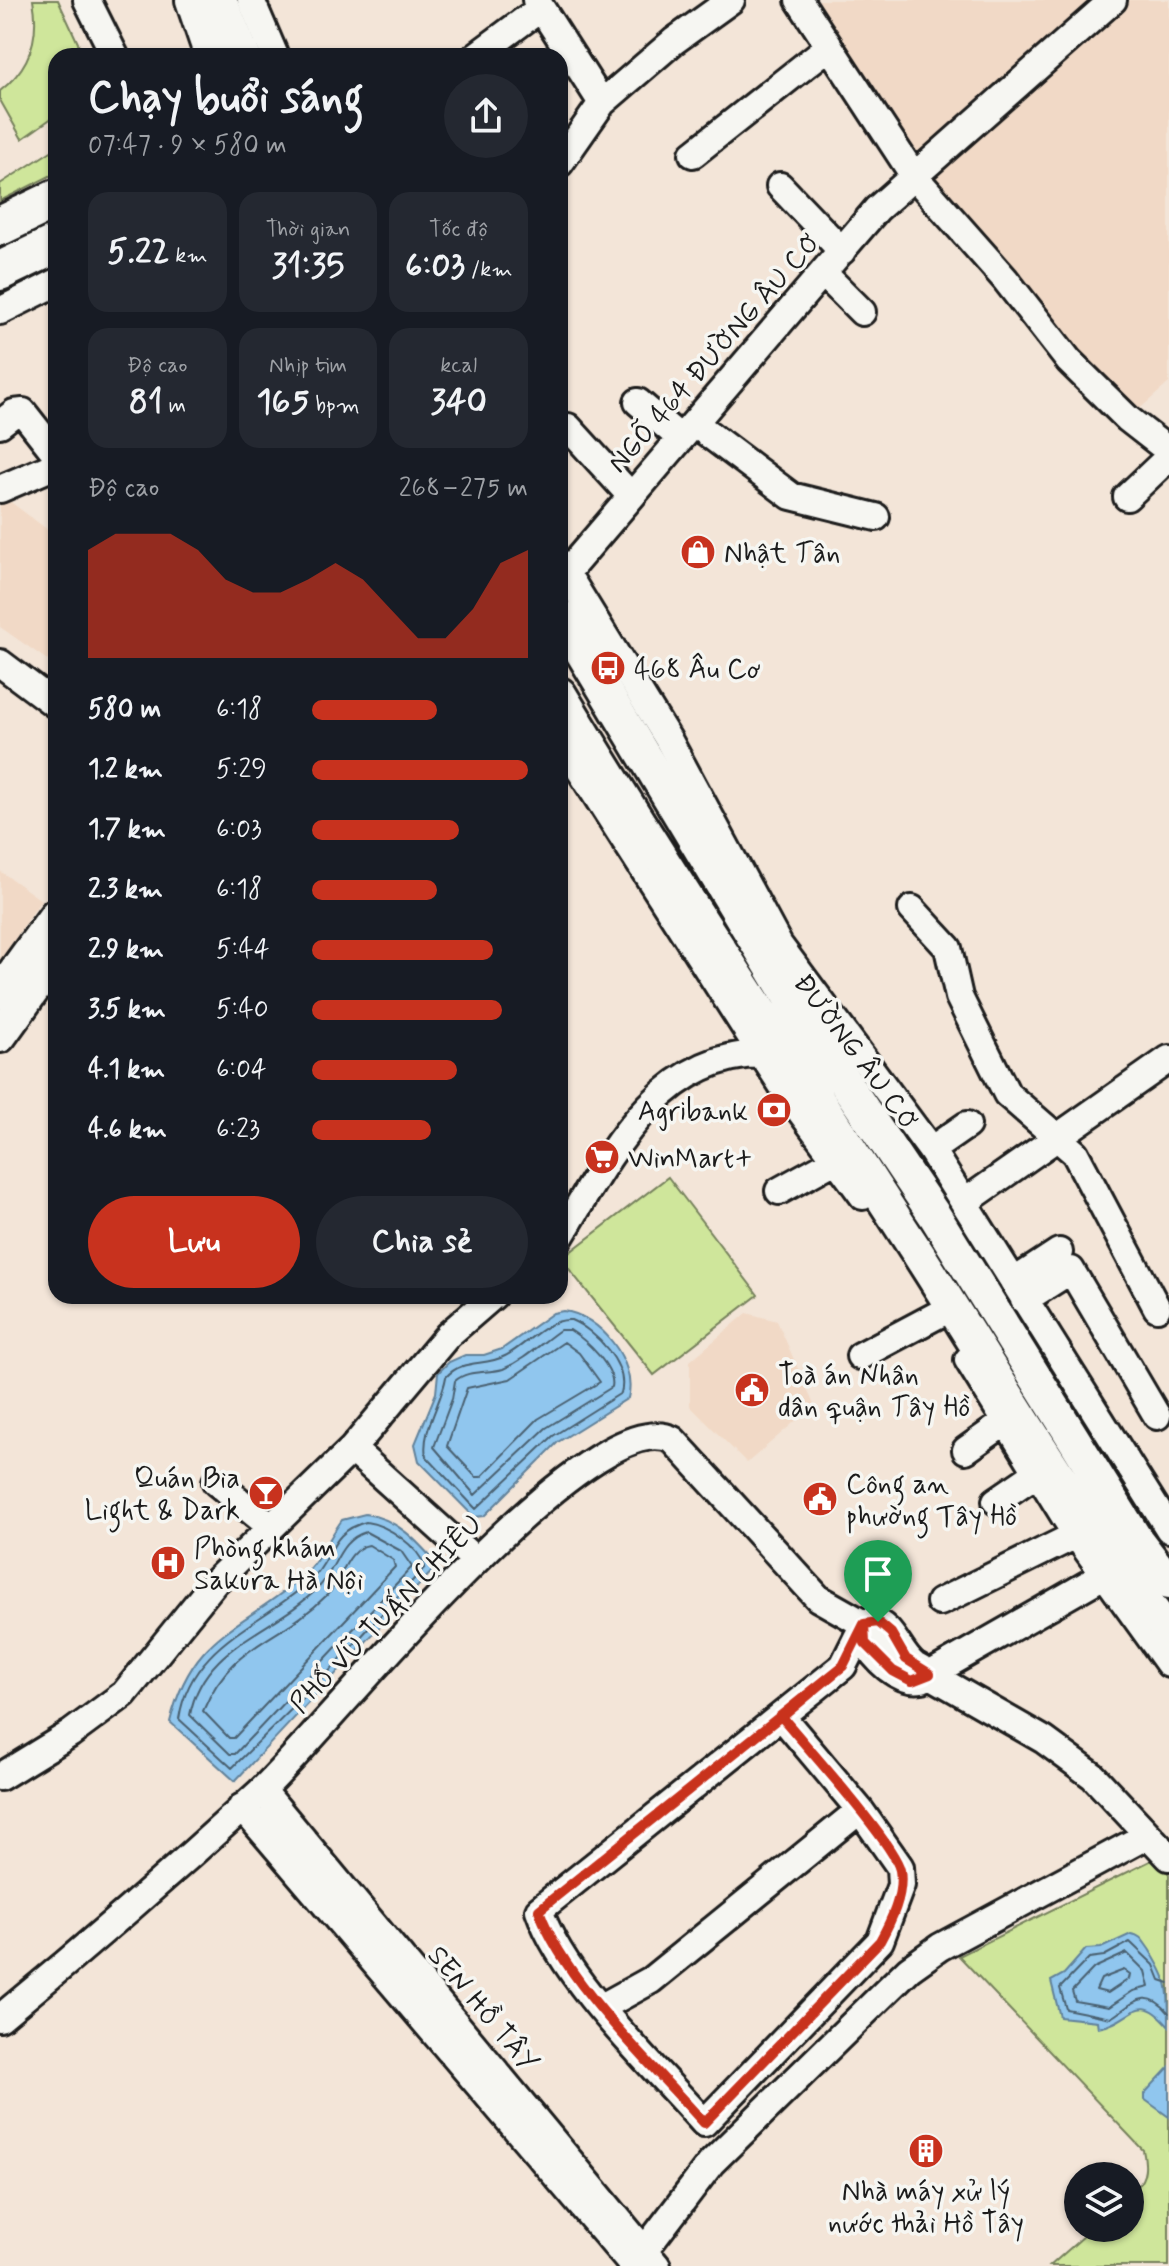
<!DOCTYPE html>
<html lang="vi">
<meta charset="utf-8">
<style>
:root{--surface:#171b24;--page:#242831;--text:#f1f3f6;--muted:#9ea1a6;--accent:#c8321e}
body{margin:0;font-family:Mynerve,sans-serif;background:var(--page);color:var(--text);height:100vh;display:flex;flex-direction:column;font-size:30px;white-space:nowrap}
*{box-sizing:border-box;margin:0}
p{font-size:26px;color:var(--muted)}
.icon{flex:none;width:44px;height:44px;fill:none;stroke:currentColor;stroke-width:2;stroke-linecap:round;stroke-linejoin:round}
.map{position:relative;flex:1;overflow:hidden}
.sheet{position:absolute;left:48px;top:48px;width:520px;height:1256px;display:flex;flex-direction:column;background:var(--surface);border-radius:24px;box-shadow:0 2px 6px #0004}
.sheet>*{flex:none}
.tools{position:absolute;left:1064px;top:2162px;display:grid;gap:16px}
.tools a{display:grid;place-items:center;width:80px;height:80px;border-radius:50%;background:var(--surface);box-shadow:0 2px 6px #0004;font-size:40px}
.pin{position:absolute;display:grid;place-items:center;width:68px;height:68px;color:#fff;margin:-82px -34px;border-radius:50% 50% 50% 0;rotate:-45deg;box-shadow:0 0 8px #0007}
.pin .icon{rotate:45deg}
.round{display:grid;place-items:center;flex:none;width:84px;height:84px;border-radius:42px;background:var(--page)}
.headline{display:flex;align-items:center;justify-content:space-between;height:136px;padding:0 40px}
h1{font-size:44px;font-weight:700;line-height:60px}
.metrics{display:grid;grid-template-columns:repeat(3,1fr);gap:12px;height:136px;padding:8px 40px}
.metrics div{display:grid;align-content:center;border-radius:20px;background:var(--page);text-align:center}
.metrics b{font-size:34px;font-weight:700}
.metrics small{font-size:22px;font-weight:400}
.metrics p{font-size:22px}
.chart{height:224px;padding:16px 40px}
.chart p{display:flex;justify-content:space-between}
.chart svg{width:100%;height:144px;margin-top:8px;fill:var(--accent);opacity:.7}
.button{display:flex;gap:16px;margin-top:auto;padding:16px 40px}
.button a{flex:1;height:92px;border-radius:48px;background:var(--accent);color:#fff;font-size:32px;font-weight:700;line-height:92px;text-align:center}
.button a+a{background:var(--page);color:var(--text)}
ul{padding:0 40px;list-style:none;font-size:26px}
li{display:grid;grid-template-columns:128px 96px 1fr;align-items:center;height:60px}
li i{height:20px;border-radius:10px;background:var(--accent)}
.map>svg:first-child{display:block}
.built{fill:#f1d9c6}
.green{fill:#cfe69b;stroke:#76815c;stroke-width:2}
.water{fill:#90c6ee;stroke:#62829a;stroke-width:2}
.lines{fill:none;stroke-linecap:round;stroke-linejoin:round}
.shore{stroke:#4a6070;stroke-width:2}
.minor-casing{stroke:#1c1c1c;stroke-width:32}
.major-casing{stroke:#1c1c1c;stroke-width:38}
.highway-casing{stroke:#1c1c1c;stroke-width:44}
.minor{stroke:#f6f6f2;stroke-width:26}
.major{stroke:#f6f6f2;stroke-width:32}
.highway{stroke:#f6f6f2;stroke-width:38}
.route-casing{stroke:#fff;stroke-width:16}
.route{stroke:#c8321e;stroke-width:10}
.labels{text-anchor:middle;stroke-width:7;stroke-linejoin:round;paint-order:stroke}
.street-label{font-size:28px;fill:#1c1c1c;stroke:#f6f6f2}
.poi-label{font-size:28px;fill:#1c1c1c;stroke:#f6f6f2;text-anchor:start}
</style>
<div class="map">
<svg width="1169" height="2266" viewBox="0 0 1169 2266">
<rect width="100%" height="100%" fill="#f3e5d8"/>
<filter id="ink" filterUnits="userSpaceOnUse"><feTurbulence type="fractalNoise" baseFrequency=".0125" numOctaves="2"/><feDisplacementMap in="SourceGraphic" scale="16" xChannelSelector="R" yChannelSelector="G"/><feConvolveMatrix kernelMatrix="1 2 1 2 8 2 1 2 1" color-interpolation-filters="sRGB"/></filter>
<g filter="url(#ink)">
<path class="built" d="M 800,0 L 1169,0 L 1169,383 L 1128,419 L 1069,361 Z
M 8,500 L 56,536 L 56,666 L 0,627 L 0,503 Z
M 0,871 L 41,900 L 0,961 Z
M 747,1313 L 777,1321 L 814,1405 L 747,1463 L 690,1406 L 690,1361 Z"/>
<path class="green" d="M 33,0 L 58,0 L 84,56 L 56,56 L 56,115 L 22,139 L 0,100 L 0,91 C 30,68 40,37 33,0 Z
M 56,148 L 56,173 L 0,201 L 0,184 Z
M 668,1177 L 758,1295 L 654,1375 L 561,1259 Z
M 1156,1858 L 1169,1874 L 1169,2266 L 1050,2266 L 1093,2228 L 1130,2228 L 1130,2195 C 1145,2181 1148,2170 1143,2150 L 959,1956 Z"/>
<path class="water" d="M 563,1311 C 599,1314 638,1363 628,1398 L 558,1442 L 484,1516 L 474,1517 L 419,1461 L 415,1444 L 436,1393 L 438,1373 L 449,1362 L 465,1355 L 484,1355 L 502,1349 L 553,1313 Z
M 365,1514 C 397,1518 418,1542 438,1565 L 235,1781 L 170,1722 C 192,1631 243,1629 303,1576 C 319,1562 329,1537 342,1520 Z
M 1131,1934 C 1141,1935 1143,1941 1149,1949 C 1169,1981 1169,1986 1169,2026 C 1137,1988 1134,2022 1098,2028 L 1097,2021 L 1060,2017 L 1051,1981 L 1064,1974 L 1086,1949 L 1101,1948 Z
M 1169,2067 L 1169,2117 L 1144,2099 L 1144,2094 Z"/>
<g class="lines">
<path class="shore" d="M 571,1320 C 595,1330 629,1365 621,1393 L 553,1436 L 476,1509 L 426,1456 C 421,1431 442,1402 446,1377 C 463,1358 484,1367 505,1356 C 526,1346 546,1318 571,1320 Z
M 560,1330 L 570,1330 C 586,1340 616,1368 612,1387 L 546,1428 L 475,1495 L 434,1447 L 452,1399 L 455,1381 C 468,1369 487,1374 503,1369 C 525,1360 541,1343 560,1330 Z
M 564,1342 L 579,1353 L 600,1382 L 538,1419 L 481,1477 L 476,1477 L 447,1446 L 467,1388 L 510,1379 Z
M 366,1522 C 388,1525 418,1546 425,1567 L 324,1677 L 232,1768 L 179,1719 C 190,1644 261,1625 310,1581 C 334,1559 328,1532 366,1522 Z
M 366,1532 L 401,1551 L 412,1567 L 235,1754 L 230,1754 L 190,1715 C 203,1644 275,1632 319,1587 C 337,1568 338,1540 366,1532 Z
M 369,1545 L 393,1560 L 395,1567 L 234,1738 L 229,1738 L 203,1711 C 232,1641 281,1642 327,1595 C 342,1581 346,1548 369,1545 Z
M 1127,1953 L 1145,1971 L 1149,1987 L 1133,1991 L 1109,2007 L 1075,2001 L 1072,1991 L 1094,1968 Z
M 1124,1970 L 1130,1974 L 1129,1979 L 1108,1993 L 1096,1990 L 1101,1979 Z
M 1169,1983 L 1160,1980 L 1154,1965 L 1130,1942 L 1104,1956 L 1089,1958 L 1060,1988 L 1066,2009 L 1111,2018 C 1134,2003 1146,1986 1169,2013"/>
<defs>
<path id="minor" d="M 87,0 L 115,56
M 251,0 L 275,56
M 536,0 L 602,103
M 799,0 L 914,176 L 1005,279 L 1069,361 L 1128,419 L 1169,451
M 476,56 L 541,8
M 693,154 L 827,48
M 560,163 L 602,103 L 674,41 L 731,0
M 780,186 L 842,251
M 823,273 L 862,312
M 0,311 L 56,283
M 638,402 L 680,438
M 694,423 L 791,496 L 876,517
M 0,424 L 14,413 L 23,412 L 56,454
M 568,427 L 631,496
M 0,489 L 56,465
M 1127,497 L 1169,457
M 560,563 L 668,739 L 779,945 L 931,1150 L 1169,1529
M 560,580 L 877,209 L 1113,0
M 0,663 L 56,705
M 560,739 L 787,1093 L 863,1196
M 912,909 L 948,948 L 959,997 L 1007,1094 L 1075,1153 L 1157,1308
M 931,1150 L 967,1125
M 779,1191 L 837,1159
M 965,1202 L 1169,1059
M 560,1237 C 607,1160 658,1054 762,1054
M 1013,1282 L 1059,1252
M 1024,1300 L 1071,1270 L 1157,1416
M 860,1356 L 941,1313
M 968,1360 L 1076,1535 L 1169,1664
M 352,1449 L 474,1559
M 966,1450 L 1004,1423
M 216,1482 L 271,1527
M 996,1501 L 1037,1473
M 940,1602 L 1076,1535
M 864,1624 L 871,1621 C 893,1625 898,1653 915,1666 L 1044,1740 L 1093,1776 L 1169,1857
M 864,1624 L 863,1638 C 874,1658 897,1683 922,1679 L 1118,1567
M 782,1717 L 860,1810 L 900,1867 L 901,1885 L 880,1941 L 704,2123 C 652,2064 564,1982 539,1910 L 843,1666 L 864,1624
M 0,1777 L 70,1734 L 124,1694 L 214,1583 L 352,1449 L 448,1335 L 493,1296
M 262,1790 L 657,2266
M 242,1807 L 633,2266
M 602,2007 L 651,1980 L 860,1810
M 0,2018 C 89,1945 175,1870 260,1792 C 323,1734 589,1397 673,1440 L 818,1598 L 864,1624
M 630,2262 L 644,2251 L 711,2163 L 909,1969 L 940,1947 L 1146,1836"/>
<path id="major" d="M 192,0 L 211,56
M 220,0 L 244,56
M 560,616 L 803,1020 L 935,1216 L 1136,1539 L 1169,1582
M 560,694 C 672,881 794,1061 912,1244 C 996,1374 1074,1510 1169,1632
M 0,992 L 56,915
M 0,1036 L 56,958"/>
<path id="highway" d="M 0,226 L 56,199
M 0,271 L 56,244"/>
</defs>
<use href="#minor" class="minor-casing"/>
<use href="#major" class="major-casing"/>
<use href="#highway" class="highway-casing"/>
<use href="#minor" class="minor"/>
<use href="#major" class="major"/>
<use href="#highway" class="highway"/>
</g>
</g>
<g class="lines" filter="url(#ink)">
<defs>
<path id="route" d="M 878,1622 L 864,1624 L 843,1666 L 782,1717 C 804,1744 894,1843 900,1870 C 904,1895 891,1921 880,1941 L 704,2123 C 652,2064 564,1982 539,1910 L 843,1666 L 864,1624 L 865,1643 L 893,1671 L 912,1681 L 930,1674 L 906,1659 L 891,1633 L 878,1622"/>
</defs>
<use href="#route" class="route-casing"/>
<use href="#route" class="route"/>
</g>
<defs>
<symbol id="shop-disc" viewBox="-11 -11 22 22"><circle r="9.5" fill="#c8321e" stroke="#f6f6f2"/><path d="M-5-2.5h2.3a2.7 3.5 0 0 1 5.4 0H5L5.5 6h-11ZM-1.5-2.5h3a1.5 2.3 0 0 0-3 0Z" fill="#fff"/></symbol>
<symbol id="bus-disc" viewBox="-11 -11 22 22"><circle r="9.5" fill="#c8321e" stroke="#f6f6f2"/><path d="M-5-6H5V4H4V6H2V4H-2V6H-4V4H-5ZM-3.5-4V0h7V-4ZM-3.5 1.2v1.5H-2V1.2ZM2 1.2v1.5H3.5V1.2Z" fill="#fff"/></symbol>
<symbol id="bank-disc" viewBox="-11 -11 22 22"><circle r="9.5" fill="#c8321e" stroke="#f6f6f2"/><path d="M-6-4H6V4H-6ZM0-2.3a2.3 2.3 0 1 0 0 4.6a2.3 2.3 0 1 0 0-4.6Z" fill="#fff"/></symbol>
<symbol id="supermarket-disc" viewBox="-11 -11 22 22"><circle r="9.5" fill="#c8321e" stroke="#f6f6f2"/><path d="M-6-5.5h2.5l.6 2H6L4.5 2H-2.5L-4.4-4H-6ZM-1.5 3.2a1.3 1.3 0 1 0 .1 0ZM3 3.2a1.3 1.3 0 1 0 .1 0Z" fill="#fff"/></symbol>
<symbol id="civic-disc" viewBox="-11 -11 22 22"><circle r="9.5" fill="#c8321e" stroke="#f6f6f2"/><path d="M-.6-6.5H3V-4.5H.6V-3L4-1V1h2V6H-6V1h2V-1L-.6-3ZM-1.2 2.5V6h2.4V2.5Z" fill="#fff"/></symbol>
<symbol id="bar-disc" viewBox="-11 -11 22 22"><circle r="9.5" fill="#c8321e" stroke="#f6f6f2"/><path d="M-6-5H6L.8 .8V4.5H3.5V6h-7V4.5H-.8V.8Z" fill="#fff"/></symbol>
<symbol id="hospital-disc" viewBox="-11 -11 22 22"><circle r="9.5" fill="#c8321e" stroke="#f6f6f2"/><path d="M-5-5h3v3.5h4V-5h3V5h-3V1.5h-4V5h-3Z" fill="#fff"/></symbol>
<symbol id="building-disc" viewBox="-11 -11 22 22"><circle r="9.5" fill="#c8321e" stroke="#f6f6f2"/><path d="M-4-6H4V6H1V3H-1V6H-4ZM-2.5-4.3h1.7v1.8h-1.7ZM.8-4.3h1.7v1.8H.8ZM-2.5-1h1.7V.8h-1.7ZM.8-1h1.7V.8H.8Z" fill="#fff"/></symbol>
</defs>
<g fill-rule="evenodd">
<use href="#shop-disc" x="678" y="532" width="40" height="40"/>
<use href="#bus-disc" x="588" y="648" width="40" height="40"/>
<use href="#bank-disc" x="754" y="1090" width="40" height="40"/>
<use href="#supermarket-disc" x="582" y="1137" width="40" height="40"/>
<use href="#civic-disc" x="732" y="1370" width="40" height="40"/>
<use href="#bar-disc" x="246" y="1473" width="40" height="40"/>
<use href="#civic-disc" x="800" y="1479" width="40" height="40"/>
<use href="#hospital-disc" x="148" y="1543" width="40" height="40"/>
<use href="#building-disc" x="906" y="2131" width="40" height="40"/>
</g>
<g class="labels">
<g class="street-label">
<text transform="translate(713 352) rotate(-49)" y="10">NGÕ 464 ĐƯỜNG ÂU CƠ</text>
<text transform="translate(857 1051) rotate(53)" y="10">ĐƯỜNG ÂU CƠ</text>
<text transform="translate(385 1613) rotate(-46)" y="10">PHỐ VŨ TUẤN CHIÊU</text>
<text transform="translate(484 2008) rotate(50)" y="10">SEN HỒ TÂY</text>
</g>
<g class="poi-label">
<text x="724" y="562">Nhật Tân</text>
<text x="634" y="678">468 Âu Cơ</text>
<text x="748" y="1120" text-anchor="end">Agribank</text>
<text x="628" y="1167">WinMart+</text>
<text x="778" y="1384">Toà án Nhân<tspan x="778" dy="32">dân quận Tây Hồ</tspan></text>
<text x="240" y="1487" text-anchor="end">Quán Bia<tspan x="240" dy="32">Light &amp; Dark</tspan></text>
<text x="846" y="1493">Công an<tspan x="846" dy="32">phường Tây Hồ</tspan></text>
<text x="194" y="1557">Phòng khám<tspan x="194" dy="32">Sakura Hà Nội</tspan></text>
<text x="926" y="2200" text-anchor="middle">Nhà máy xử lý<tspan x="926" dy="32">nước thải Hồ Tây</tspan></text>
</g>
</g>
</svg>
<div class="tools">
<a><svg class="icon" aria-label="layers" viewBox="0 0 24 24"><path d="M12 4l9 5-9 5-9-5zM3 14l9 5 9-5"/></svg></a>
</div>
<div class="pin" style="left:878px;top:1622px;background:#1e9e55"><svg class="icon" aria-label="arrive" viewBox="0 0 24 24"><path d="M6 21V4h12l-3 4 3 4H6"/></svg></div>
<section class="sheet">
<div class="headline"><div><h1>Chạy buổi sáng</h1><p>07:47 · 9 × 580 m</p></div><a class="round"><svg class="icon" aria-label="share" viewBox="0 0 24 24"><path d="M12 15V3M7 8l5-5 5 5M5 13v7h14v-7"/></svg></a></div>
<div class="metrics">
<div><b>5.22<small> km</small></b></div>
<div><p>Thời gian</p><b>31:35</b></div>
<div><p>Tốc độ</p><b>6:03<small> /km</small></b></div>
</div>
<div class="metrics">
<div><p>Độ cao</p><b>81<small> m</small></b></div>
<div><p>Nhịp tim</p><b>165<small> bpm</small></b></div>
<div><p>kcal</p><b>340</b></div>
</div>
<div class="chart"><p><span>Độ cao</span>268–275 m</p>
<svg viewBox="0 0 160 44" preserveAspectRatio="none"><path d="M0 44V11L10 6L20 6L30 6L40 11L50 20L60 24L70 24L80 20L90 15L100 20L110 29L120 38L130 38L140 29L150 15L160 11V44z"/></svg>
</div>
<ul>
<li><b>580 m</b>6:18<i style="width:58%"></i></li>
<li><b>1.2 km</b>5:29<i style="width:100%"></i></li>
<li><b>1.7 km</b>6:03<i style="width:68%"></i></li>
<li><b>2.3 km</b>6:18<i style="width:58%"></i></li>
<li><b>2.9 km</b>5:44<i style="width:84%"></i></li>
<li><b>3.5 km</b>5:40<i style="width:88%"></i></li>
<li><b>4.1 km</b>6:04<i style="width:67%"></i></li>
<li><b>4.6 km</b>6:23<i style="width:55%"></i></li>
</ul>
<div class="button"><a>Lưu</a><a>Chia sẻ</a></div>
</section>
</div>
